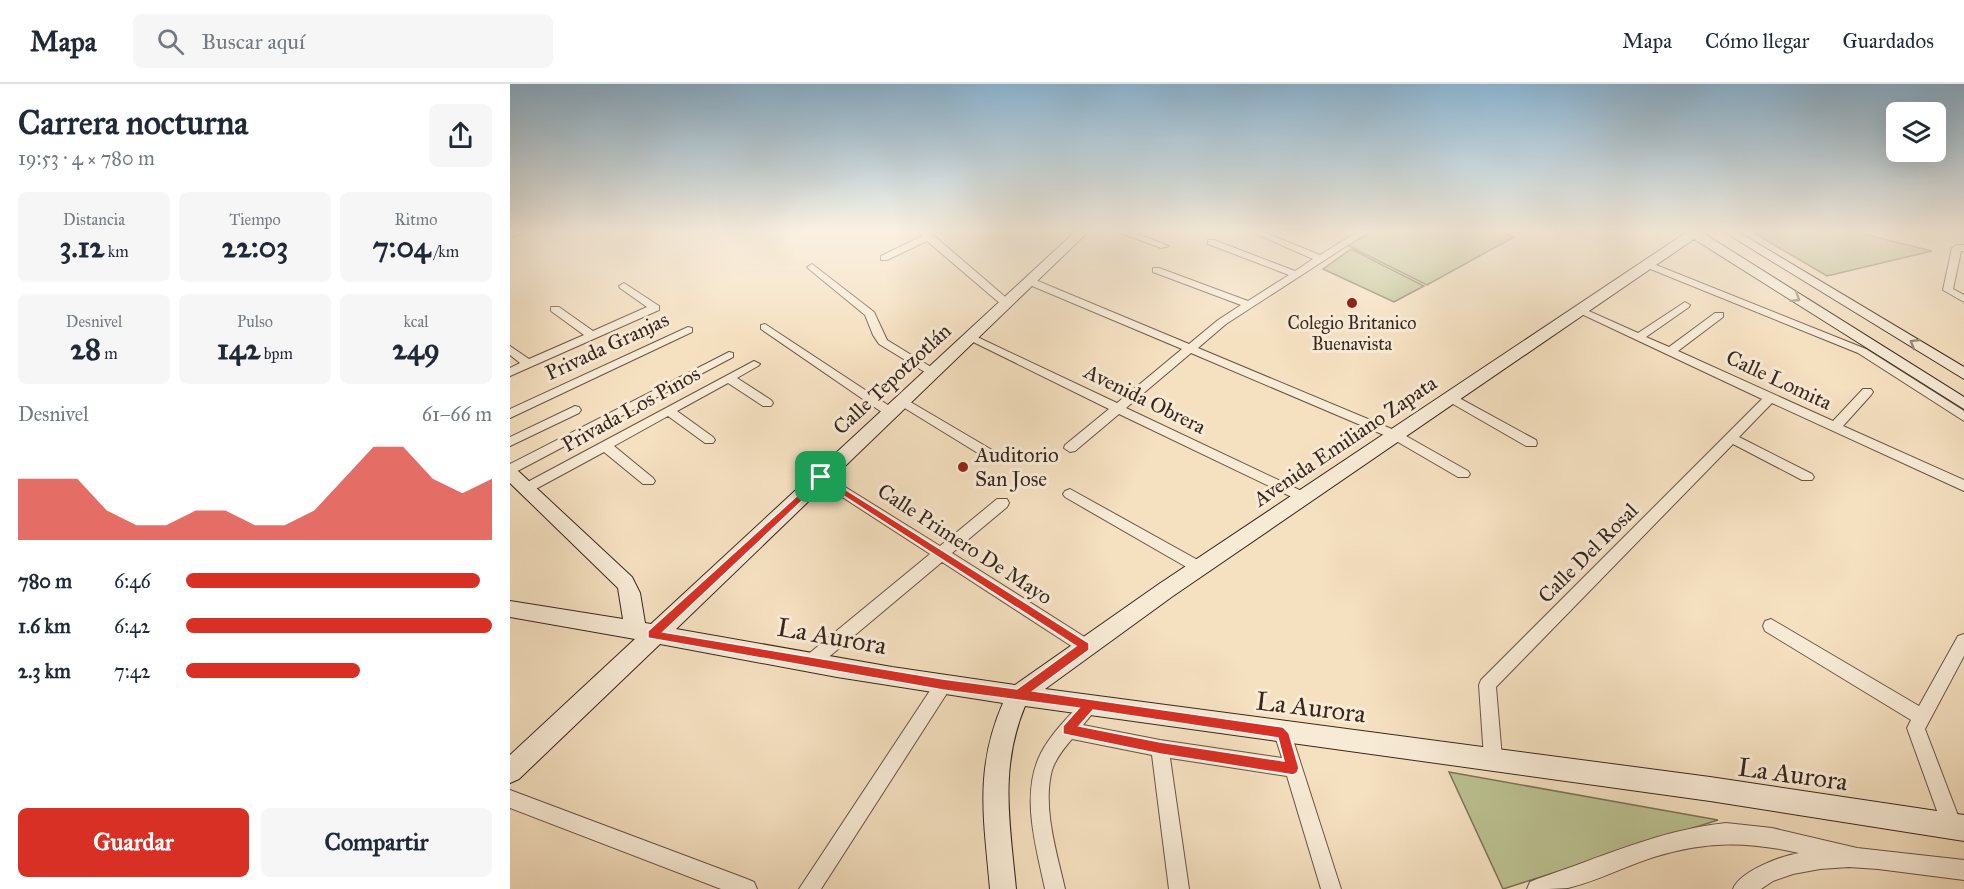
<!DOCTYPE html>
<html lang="es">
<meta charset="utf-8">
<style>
:root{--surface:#fff;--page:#f6f6f7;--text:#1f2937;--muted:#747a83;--line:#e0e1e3;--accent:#d93025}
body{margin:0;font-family:"IM FELL Great Primer",serif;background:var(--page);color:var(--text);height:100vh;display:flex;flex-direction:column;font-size:22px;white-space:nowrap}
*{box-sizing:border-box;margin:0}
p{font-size:20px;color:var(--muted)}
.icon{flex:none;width:33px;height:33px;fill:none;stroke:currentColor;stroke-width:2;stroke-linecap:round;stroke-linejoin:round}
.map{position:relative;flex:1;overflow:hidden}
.drawer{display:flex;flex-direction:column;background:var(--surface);width:510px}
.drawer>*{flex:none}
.tools{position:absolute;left:1376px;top:18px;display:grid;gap:12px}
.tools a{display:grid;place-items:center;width:60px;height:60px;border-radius:9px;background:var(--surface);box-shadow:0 6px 24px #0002;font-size:30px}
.pin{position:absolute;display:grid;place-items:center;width:51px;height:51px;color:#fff;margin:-26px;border-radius:12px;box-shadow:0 3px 9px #0006}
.round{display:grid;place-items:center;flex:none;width:63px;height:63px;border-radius:9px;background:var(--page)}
.head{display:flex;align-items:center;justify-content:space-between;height:102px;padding:0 18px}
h1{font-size:33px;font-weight:800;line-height:45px}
.metrics{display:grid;grid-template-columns:repeat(3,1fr);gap:9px;height:102px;padding:6px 18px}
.metrics div{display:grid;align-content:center;border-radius:9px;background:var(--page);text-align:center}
.metrics b{font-size:30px;font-weight:800}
.metrics small{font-size:16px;font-weight:400}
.metrics p{font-size:16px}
.chart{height:168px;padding:12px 18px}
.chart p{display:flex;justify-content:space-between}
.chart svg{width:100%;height:108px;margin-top:6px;fill:var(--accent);opacity:.7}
.action{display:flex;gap:12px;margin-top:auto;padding:12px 18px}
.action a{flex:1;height:69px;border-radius:9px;background:var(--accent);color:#fff;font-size:24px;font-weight:800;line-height:69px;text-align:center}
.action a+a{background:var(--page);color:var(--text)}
ul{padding:0 18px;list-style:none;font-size:20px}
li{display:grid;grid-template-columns:96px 72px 1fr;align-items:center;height:45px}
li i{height:15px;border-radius:8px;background:var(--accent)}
header{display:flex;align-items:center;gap:36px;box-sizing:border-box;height:84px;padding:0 30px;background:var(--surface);border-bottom:2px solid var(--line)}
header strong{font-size:28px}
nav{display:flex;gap:33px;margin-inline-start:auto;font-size:21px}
.search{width:420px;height:54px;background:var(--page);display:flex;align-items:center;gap:15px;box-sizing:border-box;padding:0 21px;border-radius:9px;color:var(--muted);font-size:22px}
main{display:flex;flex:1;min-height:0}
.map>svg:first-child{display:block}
.green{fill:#bcc292;stroke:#7a7458;stroke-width:1.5}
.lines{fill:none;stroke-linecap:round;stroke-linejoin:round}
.street-casing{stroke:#675446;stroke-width:2}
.secondary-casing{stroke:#38261e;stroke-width:2}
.street{fill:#f8ebd6;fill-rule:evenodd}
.secondary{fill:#f8ebd6;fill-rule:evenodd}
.oneway{stroke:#98887a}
.route{fill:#d93025;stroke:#fff;stroke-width:1.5;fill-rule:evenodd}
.poi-dot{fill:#8f2418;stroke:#f8ebd6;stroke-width:2}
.labels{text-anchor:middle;stroke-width:6;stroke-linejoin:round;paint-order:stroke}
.far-poi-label{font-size:18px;fill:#38261e;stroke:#f8ebd6}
.street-label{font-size:21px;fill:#38261e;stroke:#f8ebd6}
.poi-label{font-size:21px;fill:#38261e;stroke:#f8ebd6;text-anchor:start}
.near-street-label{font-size:26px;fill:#38261e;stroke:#f8ebd6}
</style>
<header>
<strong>Mapa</strong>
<div class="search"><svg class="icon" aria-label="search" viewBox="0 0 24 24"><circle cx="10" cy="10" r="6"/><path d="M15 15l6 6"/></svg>Buscar aquí</div>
<nav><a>Mapa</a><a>Cómo llegar</a><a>Guardados</a></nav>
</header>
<main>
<section class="drawer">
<div class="head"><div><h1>Carrera nocturna</h1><p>19:53 · 4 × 780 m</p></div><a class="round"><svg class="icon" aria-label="share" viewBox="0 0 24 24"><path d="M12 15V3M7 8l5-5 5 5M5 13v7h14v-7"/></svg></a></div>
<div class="metrics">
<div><p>Distancia</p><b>3.12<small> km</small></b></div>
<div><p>Tiempo</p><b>22:03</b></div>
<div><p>Ritmo</p><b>7:04<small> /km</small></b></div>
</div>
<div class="metrics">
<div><p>Desnivel</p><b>28<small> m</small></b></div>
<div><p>Pulso</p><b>142<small> bpm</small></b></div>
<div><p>kcal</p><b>249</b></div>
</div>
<div class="chart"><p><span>Desnivel</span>61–66 m</p>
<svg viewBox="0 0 160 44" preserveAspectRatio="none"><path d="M0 44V19L10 19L20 19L30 32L40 38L50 38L60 32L70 32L80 38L90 38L100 32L110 19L120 6L130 6L140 19L150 25L160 19V44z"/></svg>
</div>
<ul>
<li><b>780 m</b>6:46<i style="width:96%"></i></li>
<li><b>1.6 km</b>6:42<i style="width:100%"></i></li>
<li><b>2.3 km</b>7:42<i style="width:57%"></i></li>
</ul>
<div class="action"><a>Guardar</a><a>Compartir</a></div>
</section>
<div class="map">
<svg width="1454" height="805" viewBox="0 0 1454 805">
<rect width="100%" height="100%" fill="#f5e0c0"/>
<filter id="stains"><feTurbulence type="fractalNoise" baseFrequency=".00333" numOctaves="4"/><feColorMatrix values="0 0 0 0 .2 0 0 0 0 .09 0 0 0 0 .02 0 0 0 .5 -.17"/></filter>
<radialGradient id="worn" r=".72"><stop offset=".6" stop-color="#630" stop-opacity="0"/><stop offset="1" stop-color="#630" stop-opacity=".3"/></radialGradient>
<path class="green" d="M 868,146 L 987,146 L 1004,153 L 917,201 L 837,161 Z
M 1239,146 L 1337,146 L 1422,167 L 1317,192 Z
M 841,165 L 914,202 L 884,218 L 813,185 Z
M 939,688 L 1208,736 L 993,805 Z"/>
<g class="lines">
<defs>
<path id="street" d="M 7,146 L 23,146 L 0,153 L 0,147 Z
M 406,146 L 415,146 L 422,150 L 500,217 L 500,221 L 492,221 L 417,157 L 377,176 L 371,176 L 371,172 L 412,152 Z
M 603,146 L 616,146 L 659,162 L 651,164 Z
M 737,146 L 748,146 L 810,171 L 850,146 L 861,146 L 716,240 L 688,264 L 889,348 L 958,387 L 960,390 L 958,393 L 948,393 L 881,354 L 681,269 L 616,324 L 798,410 L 800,413 L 798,416 L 788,416 L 609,330 L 565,367 L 560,368 L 554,364 L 555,361 L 599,325 L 453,253 L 459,250 L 463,251 L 607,319 L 672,265 L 515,199 L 515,195 L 523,195 L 679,260 L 708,236 L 731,221 L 643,188 L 643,184 L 649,184 L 738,217 L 779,191 L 698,160 L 698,156 L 704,156 L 785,187 L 803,175 Z
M 1447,161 L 1454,161 L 1454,167 L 1451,167 L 1443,205 L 1454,211 L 1454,218 L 1433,206 L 1442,164 Z
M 1136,177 L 1356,265 L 1454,327 L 1454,337 L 1348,269 L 1133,182 L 1133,178 Z
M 302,180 L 364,228 L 377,256 L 426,286 L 428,288 L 426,290 L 418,290 L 369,260 L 363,251 L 355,231 L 299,185 L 297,183 Z
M 114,199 L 149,222 L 149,226 L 0,292 L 0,284 L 10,279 L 0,271 L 0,262 L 19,275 L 74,251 L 41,227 L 41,223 L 49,223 L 83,247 L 137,223 L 110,204 L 109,202 Z
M 1175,218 L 1180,221 L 1179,223 L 1136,253 L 1159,263 L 1205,229 L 1213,229 L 1213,233 L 1168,267 L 1323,337 L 1353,305 L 1361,305 L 1363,308 L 1361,311 L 1333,342 L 1454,396 L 1454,407 L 1262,319 L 1229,353 L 1302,390 L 1304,393 L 1302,396 L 1292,396 L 1223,360 L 986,603 L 992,674 L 989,680 L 983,683 L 977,680 L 974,674 L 969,601 L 971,596 L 1252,315 L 1063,226 L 1068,223 L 1072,224 L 1128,249 Z
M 255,240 L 384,325 L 386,328 L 384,331 L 376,331 L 251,245 L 251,241 Z
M 178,243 L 182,244 L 182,248 L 0,334 L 0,325 Z
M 219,268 L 223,269 L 223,273 L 0,391 L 0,380 Z
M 244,277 L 250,280 L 248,282 L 227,294 L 261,316 L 263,319 L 261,322 L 253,322 L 218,299 L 167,327 L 203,353 L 205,356 L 203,359 L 195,359 L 158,332 L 104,362 L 143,394 L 145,397 L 143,400 L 133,400 L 94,368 L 22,407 L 12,407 L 10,404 L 12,401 Z
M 940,309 L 1026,356 L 1027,359 L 1026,362 L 1016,362 L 936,316 L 934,313 Z
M 392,313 L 494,373 L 496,376 L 494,379 L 484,379 L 388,320 L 386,317 L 388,314 Z
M 65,322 L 69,323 L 71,326 L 69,329 L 0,362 L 0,353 Z
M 311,388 L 430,462 L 487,415 L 497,415 L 499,419 L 497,423 L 442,469 L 581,557 L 583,562 L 581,567 L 575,569 L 569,567 L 432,478 L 308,582 L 302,584 L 296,582 L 294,577 L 296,572 L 420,470 L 306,396 L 304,393 L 306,390 Z
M 560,405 L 695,480 L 697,484 L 695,488 L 690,490 L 685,488 L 555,413 L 553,410 L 555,407 Z
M 1261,535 L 1409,622 L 1448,552 L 1454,550 L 1454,572 L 1415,645 L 1452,742 L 1449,749 L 1442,752 L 1435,749 L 1397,644 L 1401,636 L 1255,547 L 1253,542 L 1255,537 Z
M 433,594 L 439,596 L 441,601 L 439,606 L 311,805 L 289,805 L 427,596 Z
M 581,612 L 587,615 L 590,620 L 573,641 L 650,656 L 772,674 L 764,649 L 767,643 L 773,641 L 779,643 L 831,805 L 811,805 L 777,692 L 660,674 L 679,805 L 659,805 L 642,671 L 562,655 C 554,664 546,674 542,686 C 532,723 547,769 555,805 L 535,805 C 526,762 510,710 531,669 C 542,648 560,631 575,615 Z
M 0,706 L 237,795 L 244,798 L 247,805 L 211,805 L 0,724 Z
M 1216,739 L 1262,744 L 1347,764 L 1454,776 L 1454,796 L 1368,785 L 1339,783 L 1310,785 L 1283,790 L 1263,797 L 1251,805 L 1223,805 C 1230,787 1271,772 1289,769 C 1237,757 1196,757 1144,773 C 1115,782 1088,797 1058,804 C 1046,805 1030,805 1017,805 L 1020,798 L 1027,795 C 1090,774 1149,746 1216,739 Z"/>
<path id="secondary" d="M 567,146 L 580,146 L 166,545 L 382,583 L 505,601 L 649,500 L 1180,146 L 1195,146 L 1193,149 L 1454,313 L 1454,325 L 1184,155 L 663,512 L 535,605 L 1200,693 L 1454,731 L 1454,757 L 1200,717 L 515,622 C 489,684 500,740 506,805 L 480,805 C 474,735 464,686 493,619 L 327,593 L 150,560 L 9,695 L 0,699 L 0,671 L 125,555 L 0,533 L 0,517 L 113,535 L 108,504 L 0,399 L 0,383 L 6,385 L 122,493 L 130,509 L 135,539 L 141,540 Z
M 1211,146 L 1225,146 L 1454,283 L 1454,295 Z"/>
</defs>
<use href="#street" class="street-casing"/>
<use href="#secondary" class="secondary-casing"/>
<use href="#street" class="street"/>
<use href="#secondary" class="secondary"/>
</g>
<defs><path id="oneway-chevron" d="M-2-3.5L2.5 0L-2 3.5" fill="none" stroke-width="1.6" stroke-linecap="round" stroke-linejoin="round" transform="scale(1.5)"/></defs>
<g class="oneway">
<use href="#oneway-chevron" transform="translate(1286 214) rotate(32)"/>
<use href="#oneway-chevron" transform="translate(1404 259) rotate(-149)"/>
</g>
<linearGradient id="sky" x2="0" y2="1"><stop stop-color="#8bb7d6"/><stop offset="0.57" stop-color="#faf1e3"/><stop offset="1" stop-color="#faf1e3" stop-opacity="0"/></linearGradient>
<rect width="1454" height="258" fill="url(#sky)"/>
<path class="route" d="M 311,390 L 579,559 L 579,566 L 523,607 L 773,643 L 779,649 L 789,684 L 787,689 L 783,691 L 650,670 L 553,650 L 553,642 L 569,624 L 433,606 L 138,554 L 138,547 ZM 312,398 L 566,562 L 507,605 L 433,595 L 153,548 ZM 583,626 L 768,654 L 774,677 L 650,658 L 569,642 Z"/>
<g class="poi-dot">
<circle cx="842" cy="219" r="6"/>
<circle cx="453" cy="383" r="6"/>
</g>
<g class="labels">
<g class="far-poi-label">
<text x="842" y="245">Colegio Britanico<tspan x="842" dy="21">Buenavista</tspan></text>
</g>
<g class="street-label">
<text transform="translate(97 262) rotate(-25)" y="7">Privada Granjas</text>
<text transform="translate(382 295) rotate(-43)" y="7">Calle Tepotzotlán</text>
<text transform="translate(1269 296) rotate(25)" y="7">Calle Lomita</text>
<text transform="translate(635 315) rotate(26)" y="7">Avenida Obrera</text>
<text transform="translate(121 325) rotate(-29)" y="7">Privada Los Pinos</text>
<text transform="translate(835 357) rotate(-34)" y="7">Avenida Emiliano Zapata</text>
<text transform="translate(455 460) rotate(33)" y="7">Calle Primero De Mayo</text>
<text transform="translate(1078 469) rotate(-45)" y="7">Calle Del Rosal</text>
</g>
<g class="poi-label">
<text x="465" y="378">Auditorio<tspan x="465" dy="24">San Jose</tspan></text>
</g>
<g class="near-street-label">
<text transform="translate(322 552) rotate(10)" y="9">La Aurora</text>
<text transform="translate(801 623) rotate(7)" y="9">La Aurora</text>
<text transform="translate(1283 690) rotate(8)" y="9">La Aurora</text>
</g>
</g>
<rect width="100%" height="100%" filter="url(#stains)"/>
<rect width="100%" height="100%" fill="url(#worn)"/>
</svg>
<div class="tools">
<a><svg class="icon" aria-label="layers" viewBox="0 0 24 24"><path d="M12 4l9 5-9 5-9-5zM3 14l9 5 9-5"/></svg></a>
</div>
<div class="pin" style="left:311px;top:393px;background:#1e9e55"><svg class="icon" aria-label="arrive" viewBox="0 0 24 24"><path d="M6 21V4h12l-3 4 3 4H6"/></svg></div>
</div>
</main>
